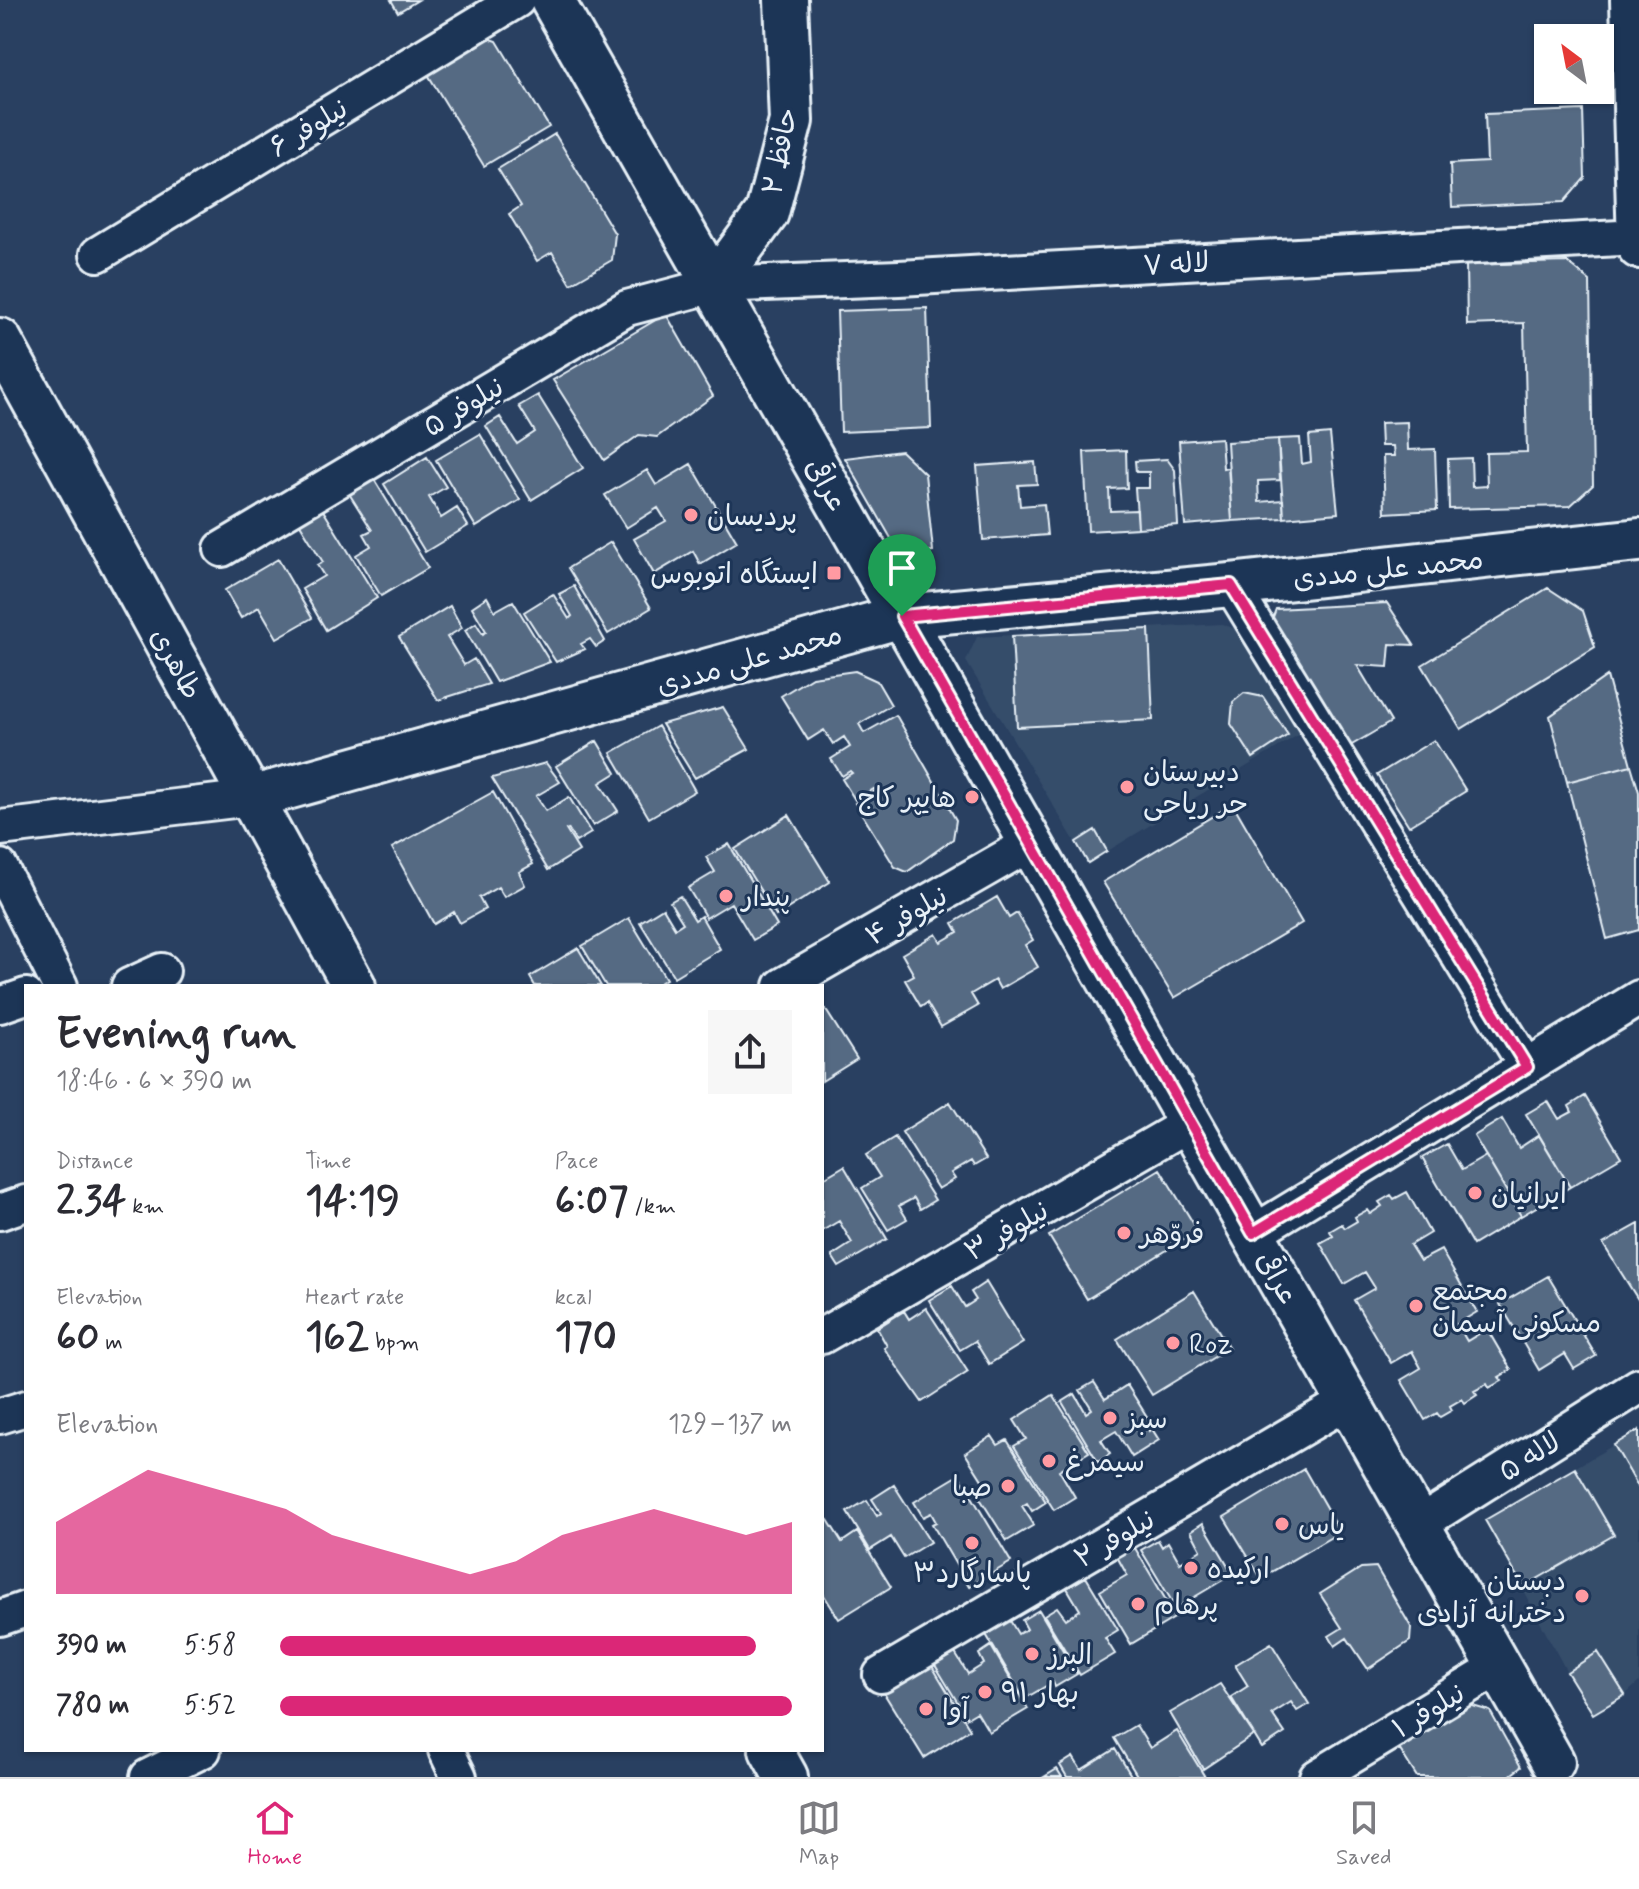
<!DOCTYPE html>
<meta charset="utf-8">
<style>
:root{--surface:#fff;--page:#f7f7f7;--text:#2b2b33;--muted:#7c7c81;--line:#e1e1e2;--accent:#db2777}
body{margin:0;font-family:Mynerve,"Playpen Sans Arabic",sans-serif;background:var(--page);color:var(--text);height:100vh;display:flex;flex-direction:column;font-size:30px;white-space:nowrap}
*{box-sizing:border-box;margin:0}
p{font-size:26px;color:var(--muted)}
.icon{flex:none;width:44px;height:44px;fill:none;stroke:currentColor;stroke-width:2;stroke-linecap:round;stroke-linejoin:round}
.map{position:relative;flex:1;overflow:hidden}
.panel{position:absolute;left:24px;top:984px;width:800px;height:768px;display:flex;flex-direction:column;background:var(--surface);border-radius:0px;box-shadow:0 2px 6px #0004}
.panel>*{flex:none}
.needle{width:52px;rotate:328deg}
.controls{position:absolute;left:1534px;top:24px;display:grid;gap:16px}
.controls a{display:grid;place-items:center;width:80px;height:80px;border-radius:0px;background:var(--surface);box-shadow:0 2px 6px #0004;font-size:40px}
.pin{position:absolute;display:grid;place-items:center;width:68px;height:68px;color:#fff;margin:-82px -34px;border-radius:50% 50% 50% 0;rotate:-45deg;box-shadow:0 0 8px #0007}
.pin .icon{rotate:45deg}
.round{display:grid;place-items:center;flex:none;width:84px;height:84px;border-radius:0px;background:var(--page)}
.summary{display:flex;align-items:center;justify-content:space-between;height:136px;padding:0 32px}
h1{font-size:44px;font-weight:800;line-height:60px}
.stats{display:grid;grid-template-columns:repeat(3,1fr);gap:12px;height:136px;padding:8px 32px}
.stats div{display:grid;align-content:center}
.stats b{font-size:40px;font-weight:800}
.stats small{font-size:22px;font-weight:400}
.stats p{font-size:22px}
.chart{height:224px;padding:16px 32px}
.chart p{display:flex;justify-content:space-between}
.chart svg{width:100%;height:144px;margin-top:8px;fill:var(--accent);opacity:.7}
ul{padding:0 32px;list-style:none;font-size:26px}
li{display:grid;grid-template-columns:128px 96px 1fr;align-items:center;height:60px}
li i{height:20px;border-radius:10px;background:var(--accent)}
.tab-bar{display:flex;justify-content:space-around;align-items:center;height:112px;border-top:2px solid var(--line);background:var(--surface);font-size:22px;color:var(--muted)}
.tab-bar a{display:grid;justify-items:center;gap:4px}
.tab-bar .on{color:var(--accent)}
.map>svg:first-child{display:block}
.built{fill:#364d6b}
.building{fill:#556a83;stroke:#e8f1f8;stroke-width:2}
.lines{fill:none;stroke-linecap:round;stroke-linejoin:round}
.minor-casing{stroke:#e8f1f8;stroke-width:40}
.tertiary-casing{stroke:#e8f1f8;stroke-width:48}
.minor{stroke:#1d3557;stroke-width:34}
.tertiary{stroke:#1d3557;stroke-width:42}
.route-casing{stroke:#fff;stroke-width:16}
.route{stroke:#db2777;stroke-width:10}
.poi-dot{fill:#ff9aa2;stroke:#1d3557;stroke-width:3}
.labels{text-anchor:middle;stroke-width:6;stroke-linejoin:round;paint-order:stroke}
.street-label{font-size:28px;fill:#e8f1f8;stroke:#1d3557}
.poi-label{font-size:28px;fill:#e8f1f8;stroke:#1d3557;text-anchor:start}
</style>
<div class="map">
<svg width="1639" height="1777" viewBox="0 0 1639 1777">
<rect width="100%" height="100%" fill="#294061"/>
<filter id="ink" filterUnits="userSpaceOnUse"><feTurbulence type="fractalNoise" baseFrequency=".0125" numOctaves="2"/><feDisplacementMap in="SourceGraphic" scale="16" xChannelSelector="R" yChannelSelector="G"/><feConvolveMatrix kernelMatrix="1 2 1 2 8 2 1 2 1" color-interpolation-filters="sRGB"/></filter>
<g filter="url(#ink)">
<path class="built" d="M 1222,624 L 1243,632 L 1303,732 L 1088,863 L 966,661 L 977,637 Z
M 1614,1445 L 1639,1488 L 1639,1682 L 1625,1695 L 1593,1714 L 1567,1672 L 1485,1520 Z"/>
<path class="building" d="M 391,0 L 418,0 L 398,12 Z
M 478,34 L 497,41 L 549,127 L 484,166 L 424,68 Z
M 1583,110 L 1585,178 L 1564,202 L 1452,207 L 1450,164 L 1487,162 L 1485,114 Z
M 555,134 L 615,234 L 612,260 L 571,284 L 552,252 L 537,261 L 509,214 L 521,206 L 498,169 Z
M 1567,262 L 1590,281 L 1593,485 L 1570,506 L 1449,509 L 1448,459 L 1471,458 L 1472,487 L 1487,486 L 1486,453 L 1527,452 L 1524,323 L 1467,325 L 1466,265 Z
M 927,308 L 931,428 L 841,432 L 837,311 Z
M 666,314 L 713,396 L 657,437 L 639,435 L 604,460 L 553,380 Z
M 538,395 L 583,468 L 531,500 L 486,426 L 500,417 L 517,444 L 535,432 L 519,406 Z
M 1407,422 L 1408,450 L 1435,449 L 1437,510 L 1385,513 L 1383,456 L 1394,456 L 1393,446 L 1381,446 L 1380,423 Z
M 480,434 L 520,500 L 476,527 L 436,460 Z
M 1330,434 L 1338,513 L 1284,518 L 1278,439 L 1300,438 L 1302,464 L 1311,462 L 1309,436 Z
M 1221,438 L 1223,468 L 1228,467 L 1232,521 L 1185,525 L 1179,441 Z
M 1278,439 L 1280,480 L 1258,481 L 1259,502 L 1283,500 L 1284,518 L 1232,521 L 1227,442 Z
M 1126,450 L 1127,488 L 1109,489 L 1110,511 L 1137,510 L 1138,528 L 1088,531 L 1084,452 Z
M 901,451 L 925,474 L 933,551 L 900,554 L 845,458 Z
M 427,457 L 446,487 L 429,497 L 441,518 L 457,508 L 468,526 L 425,552 L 384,484 Z
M 1167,459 L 1175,470 L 1178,525 L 1138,528 L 1135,488 L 1149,488 L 1149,472 L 1136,472 L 1135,461 Z
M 1035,462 L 1037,484 L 1018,485 L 1020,506 L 1044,504 L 1047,535 L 983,540 L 977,466 Z
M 691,464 L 737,542 L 700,564 L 693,551 L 654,574 L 634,539 L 666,521 L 658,508 L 626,528 L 605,495 L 647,470 L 656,485 Z
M 372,476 L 428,568 L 381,596 L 356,555 L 371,546 L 364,534 L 372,530 L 348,492 Z
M 321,507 L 377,598 L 326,630 L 302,589 L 324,576 L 317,565 L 323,562 L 298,521 Z
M 611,542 L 651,608 L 608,634 L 568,568 Z
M 278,559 L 312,618 L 277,638 L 259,607 L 241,618 L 225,590 Z
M 574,586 L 605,641 L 596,647 L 590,639 L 581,644 L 585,649 L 556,662 L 524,612 L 553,594 L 569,619 L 572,616 L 559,594 Z
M 1548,588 L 1583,611 L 1595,647 L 1461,729 L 1422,665 Z
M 487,597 L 495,611 L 513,601 L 550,662 L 496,682 L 465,630 L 476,623 L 483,634 L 486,631 L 472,607 Z
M 1387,603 L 1414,645 L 1390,644 L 1388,667 L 1357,665 L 1391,722 L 1345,749 L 1270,625 L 1276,609 Z
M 450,606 L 462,628 L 447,637 L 464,665 L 474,659 L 489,684 L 438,700 L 399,637 Z
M 1149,629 L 1153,720 L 1017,727 L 1012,636 Z
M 855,671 L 877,681 L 891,705 L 859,724 L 864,733 L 896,715 L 956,820 L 953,839 L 907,872 L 895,867 L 855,803 L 875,791 L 874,789 L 855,800 L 842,779 L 852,773 L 850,771 L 842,776 L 831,759 L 850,747 L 844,737 L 833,744 L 824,730 L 808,740 L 781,696 L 812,677 Z
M 1607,676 L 1631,765 L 1567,782 L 1550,716 Z
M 1244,693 L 1263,697 L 1288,735 L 1253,758 L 1231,724 L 1233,702 Z
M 723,707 L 749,749 L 695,778 L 662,724 Z
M 658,726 L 695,791 L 649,818 L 611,753 Z
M 1434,740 L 1466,791 L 1409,826 L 1377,775 Z
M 597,741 L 616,773 L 600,783 L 618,811 L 593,826 L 556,766 Z
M 546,763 L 560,782 L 536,796 L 546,811 L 569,797 L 591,833 L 576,842 L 568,829 L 566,830 L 579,851 L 548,870 L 492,778 Z
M 1631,765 L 1639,792 L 1639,930 L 1607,939 L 1567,782 Z
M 493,792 L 533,864 L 519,872 L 525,885 L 504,897 L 498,887 L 479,898 L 485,909 L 460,923 L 454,912 L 434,924 L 392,848 Z
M 1233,804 L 1302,923 L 1174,998 L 1103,882 Z
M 789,815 L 830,882 L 776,916 L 735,849 Z
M 1095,830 L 1107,851 L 1088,863 L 1076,842 Z
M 729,844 L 777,926 L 753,940 L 731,903 L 706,918 L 688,888 L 715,872 L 706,857 Z
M 680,896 L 695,920 L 701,916 L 720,949 L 674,977 L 640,922 L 663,908 L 675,928 L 683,923 L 670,902 Z
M 997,897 L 1009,918 L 1017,913 L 1033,940 L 1025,945 L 1038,967 L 1000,989 L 995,980 L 971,994 L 978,1006 L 941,1027 L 927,1003 L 921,1007 L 905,980 L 914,975 L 902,954 L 936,934 L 941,942 L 958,932 L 953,923 Z
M 629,918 L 666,979 L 655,986 L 606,986 L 582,946 Z
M 578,948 L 601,986 L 535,986 L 530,977 Z
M 824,1007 L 857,1059 L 822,1081 L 822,1008 Z
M 1585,1096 L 1621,1157 L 1570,1187 L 1526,1114 L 1548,1101 L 1559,1119 L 1572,1112 L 1569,1106 Z
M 950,1102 L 986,1159 L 974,1166 L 971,1161 L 951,1173 L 955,1179 L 938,1189 L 902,1132 Z
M 1502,1119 L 1519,1148 L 1539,1135 L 1570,1187 L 1521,1216 L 1474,1136 Z
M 895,1137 L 935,1200 L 920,1209 L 914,1198 L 899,1206 L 907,1219 L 888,1230 L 862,1188 L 880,1177 L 866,1155 Z
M 1447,1144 L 1462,1170 L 1486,1156 L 1521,1216 L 1473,1245 L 1422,1158 Z
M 844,1166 L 887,1239 L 839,1267 L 832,1256 L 852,1243 L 839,1221 L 822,1231 L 822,1179 Z
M 1160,1169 L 1198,1231 L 1087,1299 L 1049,1236 Z
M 1407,1192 L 1430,1233 L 1410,1245 L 1420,1261 L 1441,1250 L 1477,1312 L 1457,1324 L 1467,1341 L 1487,1329 L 1511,1370 L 1499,1377 L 1502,1381 L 1489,1388 L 1487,1384 L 1474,1391 L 1477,1395 L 1465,1403 L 1462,1399 L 1450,1406 L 1452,1410 L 1440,1417 L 1437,1413 L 1425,1420 L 1401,1380 L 1421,1368 L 1412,1351 L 1391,1363 L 1354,1300 L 1375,1288 L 1365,1272 L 1344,1284 L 1320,1243 L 1333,1236 L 1330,1231 L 1342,1224 L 1345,1228 L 1357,1221 L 1355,1217 L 1367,1210 L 1370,1214 L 1382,1206 L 1379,1202 L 1391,1195 L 1394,1199 Z
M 1639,1224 L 1639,1301 L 1603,1244 Z
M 1548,1276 L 1596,1356 L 1574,1369 L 1565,1354 L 1539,1370 L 1500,1304 Z
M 986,1282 L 1023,1343 L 989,1364 L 975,1341 L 960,1350 L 929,1300 L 952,1286 L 965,1307 L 976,1300 L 971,1292 Z
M 1194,1291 L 1229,1348 L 1152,1395 L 1117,1339 Z
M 926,1308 L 968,1372 L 922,1402 L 884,1348 L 887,1346 L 877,1328 L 904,1311 L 909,1319 Z
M 1094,1382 L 1105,1399 L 1127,1385 L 1151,1423 L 1146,1426 L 1149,1431 L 1152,1429 L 1159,1440 L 1132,1457 L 1116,1431 L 1101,1440 L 1110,1454 L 1098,1462 L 1062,1402 L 1075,1394 L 1086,1413 L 1092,1409 L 1080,1390 Z
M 1053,1395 L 1089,1452 L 1059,1470 L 1075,1497 L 1054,1510 L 1014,1446 L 1026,1439 L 1014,1420 Z
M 1639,1430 L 1639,1488 L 1614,1445 Z
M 1639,1430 L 1639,1488 L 1614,1445 Z
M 992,1436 L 998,1445 L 1007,1440 L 1046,1502 L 1032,1511 L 1027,1503 L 1022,1506 L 1034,1525 L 1007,1541 L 974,1489 L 984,1483 L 965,1453 Z
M 1575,1468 L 1614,1535 L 1523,1587 L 1485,1520 Z
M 1304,1469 L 1340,1532 L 1261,1578 L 1224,1517 Z
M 959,1475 L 1011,1562 L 969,1587 L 932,1524 L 936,1522 L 931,1513 L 923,1517 L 914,1502 Z
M 894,1485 L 930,1542 L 904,1558 L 891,1537 L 870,1550 L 847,1512 L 867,1500 L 877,1516 L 881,1513 L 872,1499 Z
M 828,1520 L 842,1542 L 857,1532 L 891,1587 L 839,1619 L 822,1592 L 822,1554 L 824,1552 L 822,1548 L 822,1524 Z
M 1203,1523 L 1233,1574 L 1176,1608 L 1141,1550 L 1158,1540 L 1162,1547 L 1168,1542 L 1180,1563 L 1201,1550 L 1191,1531 Z
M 1132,1543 L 1176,1617 L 1131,1644 L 1100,1591 L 1127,1575 L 1115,1553 Z
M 1376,1567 L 1411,1627 L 1410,1641 L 1368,1669 L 1347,1638 L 1335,1646 L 1329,1636 L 1342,1628 L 1320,1594 L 1361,1568 Z
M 1086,1577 L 1118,1630 L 1105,1638 L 1115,1654 L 1080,1675 L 1044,1615 L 1057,1607 L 1066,1619 L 1080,1610 L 1067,1588 Z
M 1039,1610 L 1077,1674 L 1055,1687 L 1053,1682 L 1024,1699 L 984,1631 L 1008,1617 L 1018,1634 L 1027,1629 L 1022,1620 Z
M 1271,1643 L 1309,1704 L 1297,1711 L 1291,1702 L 1272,1714 L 1285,1733 L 1262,1748 L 1231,1697 L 1248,1686 L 1235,1665 Z
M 991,1646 L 1028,1709 L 989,1732 L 977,1712 L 967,1718 L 935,1665 L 955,1653 L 968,1674 L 984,1664 L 979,1654 Z
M 1598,1652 L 1625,1695 L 1593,1714 L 1567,1672 Z
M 929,1661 L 970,1729 L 924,1758 L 882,1690 Z
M 1220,1684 L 1254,1735 L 1203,1769 L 1170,1713 Z
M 1466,1704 L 1490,1711 L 1521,1767 L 1508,1777 L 1417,1777 L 1398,1747 Z
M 1136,1725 L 1150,1748 L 1177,1731 L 1205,1777 L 1138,1777 L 1114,1738 Z
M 1115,1749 L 1132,1777 L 1067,1777 L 1060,1765 L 1073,1757 L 1081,1770 Z
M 1057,1769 L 1062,1777 L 1044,1777 Z"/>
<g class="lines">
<defs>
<path id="minor" d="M 98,254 L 517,0
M 222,549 L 627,308 L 714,285 L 899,278 L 1638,237
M 1231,585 L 1527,1067
M 0,828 L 251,798
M 0,867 L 60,986
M 129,986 L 162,971
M 782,986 L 1031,843
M 0,1005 L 26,996
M 0,1212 L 26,1203
M 1253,1233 L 1639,998
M 822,1336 L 1190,1123
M 0,1416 L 26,1408
M 1418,1525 L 1639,1386
M 0,1618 L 26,1609
M 881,1675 L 1348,1401
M 446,1750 L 459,1777
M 148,1777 L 203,1750
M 1317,1777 L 1499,1667"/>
<path id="tertiary" d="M 552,0 L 1553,1762
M 1632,0 L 1639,247
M 714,285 L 767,213 L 791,121 L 786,0
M 0,340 L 354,986
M 251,798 L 902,616 L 1231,585 L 1639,540
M 771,1750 L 786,1777"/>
</defs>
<use href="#minor" class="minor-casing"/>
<use href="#tertiary" class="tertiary-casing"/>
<use href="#minor" class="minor"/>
<use href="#tertiary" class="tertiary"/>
</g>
</g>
<g class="lines" filter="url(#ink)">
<defs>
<path id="route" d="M 1231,585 L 1527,1067 L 1253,1233 L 902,616 Z"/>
</defs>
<use href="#route" class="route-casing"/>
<use href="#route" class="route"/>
</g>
<g class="poi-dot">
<circle cx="691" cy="515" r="8"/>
<rect x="826" y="565" width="16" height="16" rx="4"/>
<circle cx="1127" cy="787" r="8"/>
<circle cx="972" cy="797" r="8"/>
<circle cx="726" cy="896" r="8"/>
<circle cx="1475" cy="1193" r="8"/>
<circle cx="1124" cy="1233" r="8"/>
<circle cx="1416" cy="1306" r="8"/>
<circle cx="1173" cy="1343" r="8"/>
<circle cx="1110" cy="1418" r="8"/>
<circle cx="1049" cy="1461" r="8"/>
<circle cx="1008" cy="1486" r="8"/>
<circle cx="1282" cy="1524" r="8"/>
<circle cx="972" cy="1543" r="8"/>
<circle cx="1191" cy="1568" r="8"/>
<circle cx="1582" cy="1596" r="8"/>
<circle cx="1138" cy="1604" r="8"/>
<circle cx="1032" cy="1654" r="8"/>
<circle cx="985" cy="1692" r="8"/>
<circle cx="926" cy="1709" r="8"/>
</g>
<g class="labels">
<g class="street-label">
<text transform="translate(308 127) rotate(-31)" y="10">نیلوفر ۶</text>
<text transform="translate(779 151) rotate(-79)" y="10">حافظ ۲</text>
<text transform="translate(1176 263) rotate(-3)" y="10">لاله ۷</text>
<text transform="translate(463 406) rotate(-31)" y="10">نیلوفر ۵</text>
<text transform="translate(827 484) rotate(60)" y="10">عراقی</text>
<text transform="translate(1388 568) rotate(-6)" y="10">محمد علی مددی</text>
<text transform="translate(749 659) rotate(-16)" y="10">محمد علی مددی</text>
<text transform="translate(177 663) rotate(61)" y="10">طاهری</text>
<text transform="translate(906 915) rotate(-30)" y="10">نیلوفر ۴</text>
<text transform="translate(1006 1230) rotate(-30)" y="10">نیلوفر ۳</text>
<text transform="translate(1278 1277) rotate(60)" y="10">عراقی</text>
<text transform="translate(1529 1456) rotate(-32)" y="10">لاله ۵</text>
<text transform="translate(1114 1538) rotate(-30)" y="10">نیلوفر ۲</text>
<text transform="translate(1428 1710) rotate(-31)" y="10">نیلوفر ۱</text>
</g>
<g class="poi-label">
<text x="707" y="525">پردیسان</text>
<text x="818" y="583" text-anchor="end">ایستگاه اتوبوس</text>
<text x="1143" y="781">دبیرستان<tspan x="1143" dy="32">حر ریاحی</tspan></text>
<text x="956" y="807" text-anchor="end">هایپر کاج</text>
<text x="742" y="906">پندار</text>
<text x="1491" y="1203">ایرانیان</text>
<text x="1140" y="1243">فروّهر</text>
<text x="1432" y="1300">مجتمع<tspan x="1432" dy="32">مسکونی آسمان</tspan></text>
<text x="1189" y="1353">Roz</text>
<text x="1126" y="1428">سبز</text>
<text x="1065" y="1471">سیمرغ</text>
<text x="992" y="1496" text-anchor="end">صبا</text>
<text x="1298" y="1534">یاس</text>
<text x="1207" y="1578">ارکیده</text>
<text x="972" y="1582" text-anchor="middle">پاسارگارد۳</text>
<text x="1566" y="1590" text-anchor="end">دبستان<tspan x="1566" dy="32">دخترانه آزادی</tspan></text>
<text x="1154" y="1614">پرهام</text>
<text x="1048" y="1664">البرز</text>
<text x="1001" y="1702">بهار ۹۱</text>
<text x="942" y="1719">آوا</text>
</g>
</g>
</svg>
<div class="controls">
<a><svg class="needle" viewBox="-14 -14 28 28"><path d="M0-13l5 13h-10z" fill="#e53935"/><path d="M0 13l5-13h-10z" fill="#7c7c81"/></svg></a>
</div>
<div class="pin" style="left:902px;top:616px;background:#1e9e55"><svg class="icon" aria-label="arrive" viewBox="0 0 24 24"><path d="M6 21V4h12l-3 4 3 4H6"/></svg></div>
<section class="panel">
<div class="summary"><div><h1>Evening run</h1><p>18:46 · 6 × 390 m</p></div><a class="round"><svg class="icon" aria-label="share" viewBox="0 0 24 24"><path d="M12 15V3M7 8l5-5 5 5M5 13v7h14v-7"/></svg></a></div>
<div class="stats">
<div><p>Distance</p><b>2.34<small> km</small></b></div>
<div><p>Time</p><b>14:19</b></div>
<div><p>Pace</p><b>6:07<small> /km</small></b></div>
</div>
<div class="stats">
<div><p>Elevation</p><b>60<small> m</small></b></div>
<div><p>Heart rate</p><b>162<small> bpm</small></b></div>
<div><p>kcal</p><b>170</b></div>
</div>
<div class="chart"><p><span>Elevation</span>129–137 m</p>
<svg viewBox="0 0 160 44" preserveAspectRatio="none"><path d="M0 44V22L10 14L20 6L30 10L40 14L50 18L60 26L70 30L80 34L90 38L100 34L110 26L120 22L130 18L140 22L150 26L160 22V44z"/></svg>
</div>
<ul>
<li><b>390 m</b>5:58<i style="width:93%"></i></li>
<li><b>780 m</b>5:52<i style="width:100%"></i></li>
</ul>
</section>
</div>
<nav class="tab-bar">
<a class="on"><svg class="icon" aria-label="home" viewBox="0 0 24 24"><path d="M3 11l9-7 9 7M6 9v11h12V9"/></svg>Home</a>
<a><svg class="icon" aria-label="map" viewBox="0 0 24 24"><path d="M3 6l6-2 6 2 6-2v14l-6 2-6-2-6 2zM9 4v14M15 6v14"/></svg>Map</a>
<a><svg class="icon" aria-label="saved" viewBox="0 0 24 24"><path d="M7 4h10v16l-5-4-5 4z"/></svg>Saved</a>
</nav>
